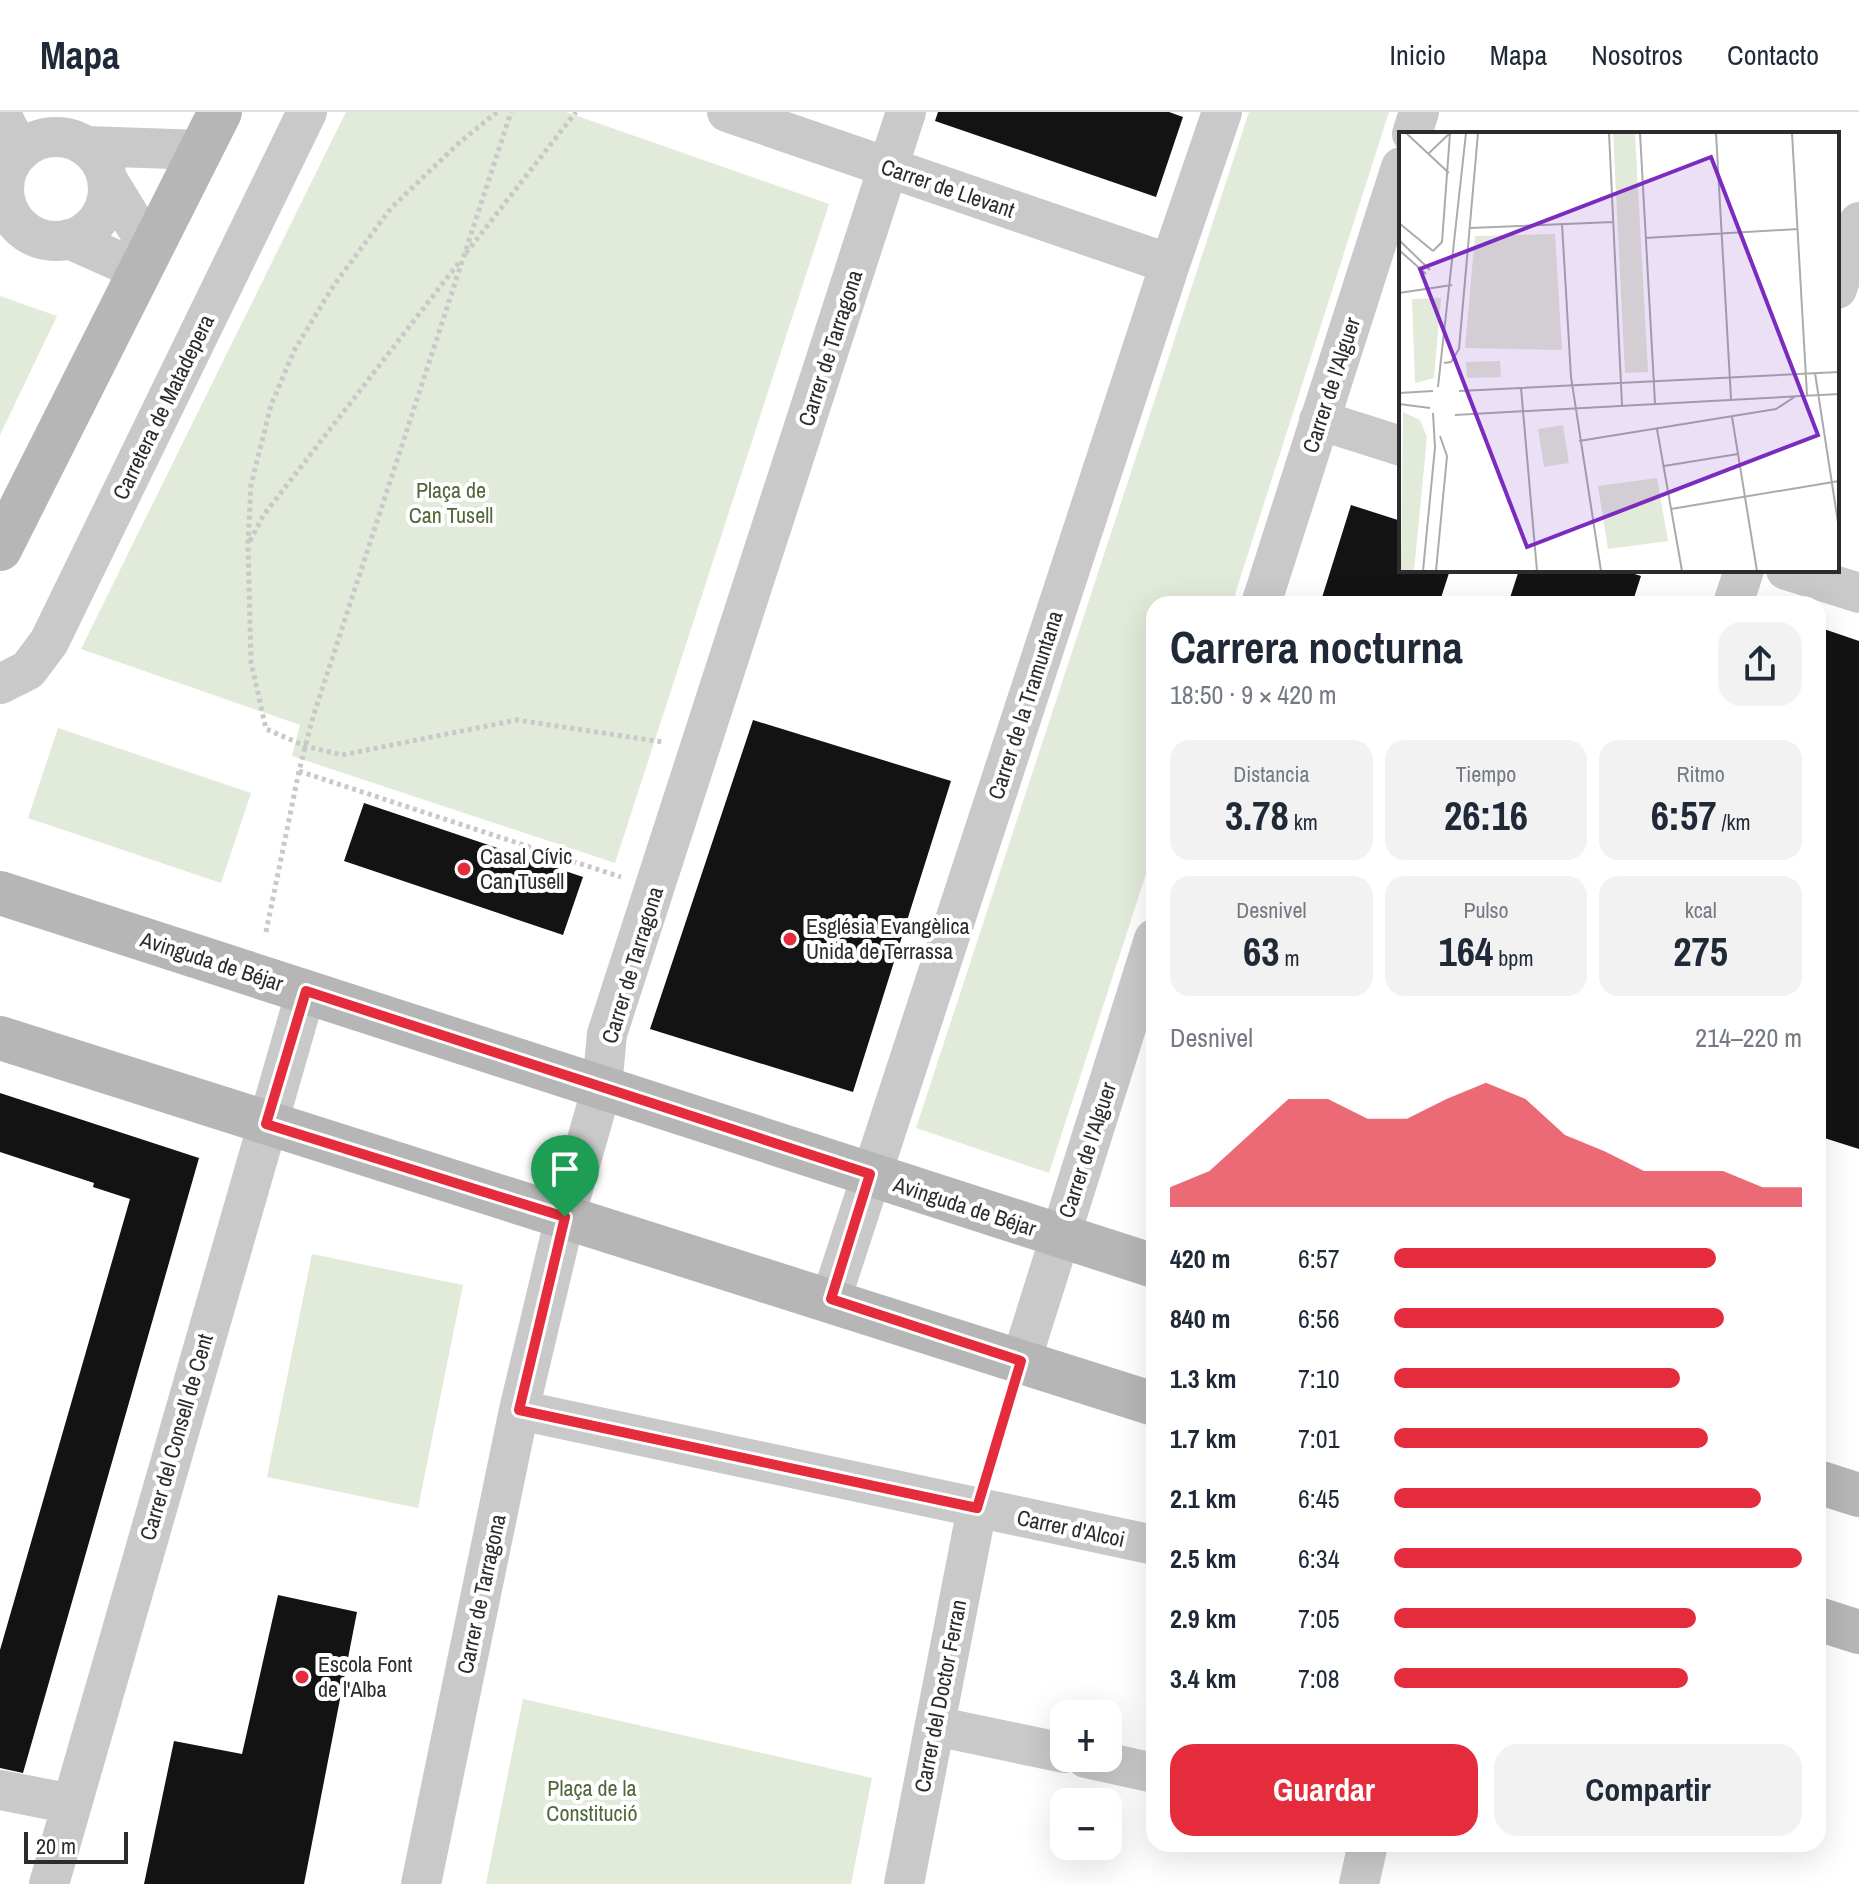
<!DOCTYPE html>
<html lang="es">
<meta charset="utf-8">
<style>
:root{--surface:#fff;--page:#f2f2f3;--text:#1f2937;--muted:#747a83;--line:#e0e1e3;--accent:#e52c3c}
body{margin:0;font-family:"Archivo Narrow",sans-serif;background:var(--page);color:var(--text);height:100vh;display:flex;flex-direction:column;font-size:30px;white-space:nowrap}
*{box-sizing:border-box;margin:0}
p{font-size:26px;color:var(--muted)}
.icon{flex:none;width:44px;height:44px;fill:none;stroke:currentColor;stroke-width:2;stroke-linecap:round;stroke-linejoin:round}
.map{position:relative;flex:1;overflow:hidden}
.sheet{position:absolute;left:1146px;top:484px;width:680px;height:1256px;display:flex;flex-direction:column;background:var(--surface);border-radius:24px;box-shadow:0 8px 32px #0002}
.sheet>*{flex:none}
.buttons{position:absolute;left:1050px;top:1588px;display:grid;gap:16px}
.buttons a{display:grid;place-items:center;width:72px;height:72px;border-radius:16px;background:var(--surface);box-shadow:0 8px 32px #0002;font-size:40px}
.scale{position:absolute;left:24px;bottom:20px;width:104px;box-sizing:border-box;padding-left:8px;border:4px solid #2c2c2c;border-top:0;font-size:22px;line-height:28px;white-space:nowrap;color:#2c2c2c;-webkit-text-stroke:6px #fff;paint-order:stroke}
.pin{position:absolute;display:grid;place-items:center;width:68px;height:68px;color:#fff;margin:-82px -34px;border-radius:50% 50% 50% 0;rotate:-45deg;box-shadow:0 0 8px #0007}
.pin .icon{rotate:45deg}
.round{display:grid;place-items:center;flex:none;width:84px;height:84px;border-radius:24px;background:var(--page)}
.head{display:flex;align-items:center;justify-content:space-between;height:136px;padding:0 24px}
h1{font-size:44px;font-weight:700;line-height:60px}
.stats{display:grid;grid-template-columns:repeat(3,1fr);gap:12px;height:136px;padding:8px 24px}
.stats div{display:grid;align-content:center;border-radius:20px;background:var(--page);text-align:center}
.stats b{font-size:40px;font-weight:700}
.stats small{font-size:22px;font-weight:400}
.stats p{font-size:22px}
.chart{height:224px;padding:16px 24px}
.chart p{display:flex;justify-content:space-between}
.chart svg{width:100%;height:144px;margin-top:8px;fill:var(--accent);opacity:.7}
.action{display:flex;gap:16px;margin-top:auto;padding:16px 24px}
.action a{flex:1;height:92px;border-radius:24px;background:var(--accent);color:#fff;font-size:32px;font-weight:700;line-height:92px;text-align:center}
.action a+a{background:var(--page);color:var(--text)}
ul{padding:0 24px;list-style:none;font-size:26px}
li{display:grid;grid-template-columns:128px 96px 1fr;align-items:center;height:60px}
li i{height:20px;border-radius:10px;background:var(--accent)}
header{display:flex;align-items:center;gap:48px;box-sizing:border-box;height:112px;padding:0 40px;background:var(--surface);border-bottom:2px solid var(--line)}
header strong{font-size:38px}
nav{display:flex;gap:44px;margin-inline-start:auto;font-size:28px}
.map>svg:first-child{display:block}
.green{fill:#e2ead9}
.building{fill:#131313}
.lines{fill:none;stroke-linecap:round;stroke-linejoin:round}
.path{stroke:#c9c9c9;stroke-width:5;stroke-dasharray:4 4;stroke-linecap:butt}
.street{stroke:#c9c9c9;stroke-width:40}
.secondary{stroke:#b6b6b6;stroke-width:44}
.route-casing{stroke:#fff;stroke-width:16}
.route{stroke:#e52c3c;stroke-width:10}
.poi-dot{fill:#e52c3c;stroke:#fff;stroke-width:3}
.labels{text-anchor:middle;stroke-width:8;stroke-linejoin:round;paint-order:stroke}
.street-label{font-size:22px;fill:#2c2c2c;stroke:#fff}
.park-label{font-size:22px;fill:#4f673a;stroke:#fff}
.poi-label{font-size:22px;fill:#2c2c2c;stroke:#fff;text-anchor:start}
.inset-road{fill:none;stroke:#ababab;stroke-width:2}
.view{fill:#7b2cbf;fill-opacity:0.15;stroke:#7b2cbf;stroke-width:4}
.inset-edge{fill:none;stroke:#2c2c2c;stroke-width:4}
</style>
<header>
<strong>Mapa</strong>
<nav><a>Inicio</a><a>Mapa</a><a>Nosotros</a><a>Contacto</a></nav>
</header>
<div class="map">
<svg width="1859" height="1772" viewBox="0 0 1859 1772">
<rect width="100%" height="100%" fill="#fff"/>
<path class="green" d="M 346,0 L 566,0 L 829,92 L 615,751 L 292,644 L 300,613 L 81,537 Z
M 1249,0 L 1389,0 L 1232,492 L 1154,492 L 1154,737 L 1049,1061 L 916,1016 Z
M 0,184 L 57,204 L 0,323 Z
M 58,616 L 251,681 L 221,771 L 28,706 Z
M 312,1142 L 463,1173 L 418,1396 L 267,1365 Z
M 523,1587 L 872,1666 L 851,1772 L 486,1772 Z"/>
<path class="building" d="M 938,0 L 1169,0 L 1183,5 L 1156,85 L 935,9 Z
M 1351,393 L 1401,409 L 1401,458 L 1450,458 L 1439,492 L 1320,492 Z
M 1519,458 L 1622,458 L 1641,464 L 1632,492 L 1508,492 Z
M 1818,515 L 1859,529 L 1859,1037 L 1818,1024 Z
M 753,608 L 951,669 L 853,980 L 650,917 Z
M 364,691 L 583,765 L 563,823 L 344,749 Z
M 0,981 L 199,1046 L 23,1661 L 0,1656 L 0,1538 L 130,1087 L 93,1075 L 94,1071 L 0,1040 Z
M 278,1483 L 357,1500 L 304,1772 L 144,1772 L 174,1629 L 242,1642 Z"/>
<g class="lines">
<path class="path" d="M 497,0 L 460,30 L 391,96 L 334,173 L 295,237 L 271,293 L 251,373 L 248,433 L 251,550 L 266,617 L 305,634 L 342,643 L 517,608 L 663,630
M 466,141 L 576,0
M 250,429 L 263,404 L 460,149
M 299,659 L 621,765
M 266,820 L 299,659 L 313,605 L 511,0
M 987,1360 L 1010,1286"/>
<path class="street" d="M 0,0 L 20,40
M 727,0 L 1170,152
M 1412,22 L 1419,0
M4 77a52 52 0 1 1 104 0a52 52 0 1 1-104 0Z
M 86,34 L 202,38
M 107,67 L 151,139
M 69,127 L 141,159
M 1837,177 L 1859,110
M 1319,308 L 1401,334
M 1786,458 L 1859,481
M 1261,492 L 1401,55
M 1733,492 L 1744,458
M 0,572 L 28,558 L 49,530 L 307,0
M 831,1187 L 1170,152 L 1222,0
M 1021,1249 L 1154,827
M 519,1298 L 1154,1433
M 935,1614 L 1064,1641
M 1086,1646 L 1154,1661
M 0,1678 L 72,1692
M 49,1772 L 306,879
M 421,1772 L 519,1298 L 565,1105 L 602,975 L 607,922 L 906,0
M 904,1772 L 977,1396
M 1359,1772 L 1368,1732"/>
<path class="secondary" d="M 0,437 L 220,0
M 0,781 L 1154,1154
M 0,926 L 1154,1292
M 1818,1370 L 1859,1383
M 1818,1507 L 1859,1520"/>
</g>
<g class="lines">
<defs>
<path id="route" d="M 306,879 L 870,1062 L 831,1187 L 1021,1249 L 977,1396 L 519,1298 L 565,1105 L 266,1012 Z"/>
</defs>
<use href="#route" class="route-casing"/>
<use href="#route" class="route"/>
</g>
<g class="poi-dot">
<circle cx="464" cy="757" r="8"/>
<circle cx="790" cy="827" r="8"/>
<circle cx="302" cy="1565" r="8"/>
</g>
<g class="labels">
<g class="street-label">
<text transform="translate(948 76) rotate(19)" y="8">Carrer de Llevant</text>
<text transform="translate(830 236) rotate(-72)" y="8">Carrer de Tarragona</text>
<text transform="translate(1331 273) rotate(-72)" y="8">Carrer de l'Alguer</text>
<text transform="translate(163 295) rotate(-64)" y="8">Carretera de Matadepera</text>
<text transform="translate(1025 593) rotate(-72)" y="8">Carrer de la Tramuntana</text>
<text transform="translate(212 849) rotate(18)" y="8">Avinguda de Béjar</text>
<text transform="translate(632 853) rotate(-73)" y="8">Carrer de Tarragona</text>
<text transform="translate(1087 1038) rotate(-72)" y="8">Carrer de l'Alguer</text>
<text transform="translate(965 1094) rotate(18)" y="8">Avinguda de Béjar</text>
<text transform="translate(176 1325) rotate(-74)" y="8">Carrer del Consell de Cent</text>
<text transform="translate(1071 1416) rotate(12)" y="8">Carrer d'Alcoi</text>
<text transform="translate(481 1482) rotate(-78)" y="8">Carrer de Tarragona</text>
<text transform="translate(940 1584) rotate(-79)" y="8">Carrer del Doctor Ferran</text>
</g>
<g class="park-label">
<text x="451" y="386">Plaça de<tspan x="451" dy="25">Can Tusell</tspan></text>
<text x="592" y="1684">Plaça de la<tspan x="592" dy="25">Constitució</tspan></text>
</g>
<g class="poi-label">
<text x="480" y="752">Casal Cívic<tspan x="480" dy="25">Can Tusell</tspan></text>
<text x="806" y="822">Església Evangèlica<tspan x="806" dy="25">Unida de Terrassa</tspan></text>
<text x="318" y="1560">Escola Font<tspan x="318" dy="25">de l'Alba</tspan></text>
</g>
</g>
<g transform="translate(1399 20)">
<rect width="440" height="440" fill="#fff"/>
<path d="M 214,1 L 236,1 L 249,240 L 226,241 ZM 156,102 L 163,218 L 66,216 L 76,104 ZM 42,166 L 35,246 L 16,251 L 13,167 ZM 101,229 L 102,245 L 68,246 L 67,230 ZM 4,280 L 21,288 L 28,305 L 15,439 L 2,439 ZM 164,293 L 170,331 L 145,335 L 139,297 ZM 258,346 L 269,409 L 209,417 L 199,354 Z" fill="#e2ead9"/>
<path class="inset-road" d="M 7,1 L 50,41M 210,1 L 223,273M 241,1 L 256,271M 317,1 L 332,267M 393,1 L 408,263M 29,22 L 51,1 L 43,110 L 34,119M 0,91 L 34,119M 163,92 L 172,245 L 202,439M 71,96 L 214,90M 246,106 L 399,97M 0,108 L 31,138M 0,118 L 27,142M 0,161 L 53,153M 45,231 L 52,230 L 60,217 L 79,1M 416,241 L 440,397M 39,255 L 67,1M 122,256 L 138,439M 60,259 L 440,240M 0,261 L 34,259M 0,272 L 31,276M 56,283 L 440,262M 333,285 L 358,439M 258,297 L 283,439M 180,309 L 377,277 L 397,264M 265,334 L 339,322M 272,377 L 440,349M 24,439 L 36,315 L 34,281M 37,439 L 48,324 L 41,304"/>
<path class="view" d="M 312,25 L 419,303 L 128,415 L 21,137 Z"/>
<rect width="440" height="440" class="inset-edge"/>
</g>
</svg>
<div class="buttons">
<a>+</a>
<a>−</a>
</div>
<div class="scale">20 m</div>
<div class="pin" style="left:565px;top:1105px;background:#1e9e55"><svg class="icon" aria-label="arrive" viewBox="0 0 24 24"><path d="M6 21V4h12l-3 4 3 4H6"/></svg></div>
<section class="sheet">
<div class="head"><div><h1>Carrera nocturna</h1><p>18:50 · 9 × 420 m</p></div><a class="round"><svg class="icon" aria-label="share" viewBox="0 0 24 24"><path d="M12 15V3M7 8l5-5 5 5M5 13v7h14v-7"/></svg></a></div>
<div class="stats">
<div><p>Distancia</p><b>3.78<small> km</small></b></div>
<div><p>Tiempo</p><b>26:16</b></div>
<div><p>Ritmo</p><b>6:57<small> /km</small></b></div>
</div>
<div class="stats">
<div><p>Desnivel</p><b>63<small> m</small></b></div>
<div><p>Pulso</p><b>164<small> bpm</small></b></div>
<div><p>kcal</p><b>275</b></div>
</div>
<div class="chart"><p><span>Desnivel</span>214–220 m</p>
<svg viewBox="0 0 160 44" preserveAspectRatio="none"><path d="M0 44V38L10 33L20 22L30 11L40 11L50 17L60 17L70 11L80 6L90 11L100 22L110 27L120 33L130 33L140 33L150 38L160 38V44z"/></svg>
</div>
<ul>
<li><b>420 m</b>6:57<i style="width:79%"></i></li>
<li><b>840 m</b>6:56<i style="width:81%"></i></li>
<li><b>1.3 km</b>7:10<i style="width:70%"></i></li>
<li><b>1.7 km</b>7:01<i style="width:77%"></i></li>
<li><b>2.1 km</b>6:45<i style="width:90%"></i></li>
<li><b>2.5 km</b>6:34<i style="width:100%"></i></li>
<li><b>2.9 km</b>7:05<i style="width:74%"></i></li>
<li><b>3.4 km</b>7:08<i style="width:72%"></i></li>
</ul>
<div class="action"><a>Guardar</a><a>Compartir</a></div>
</section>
</div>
